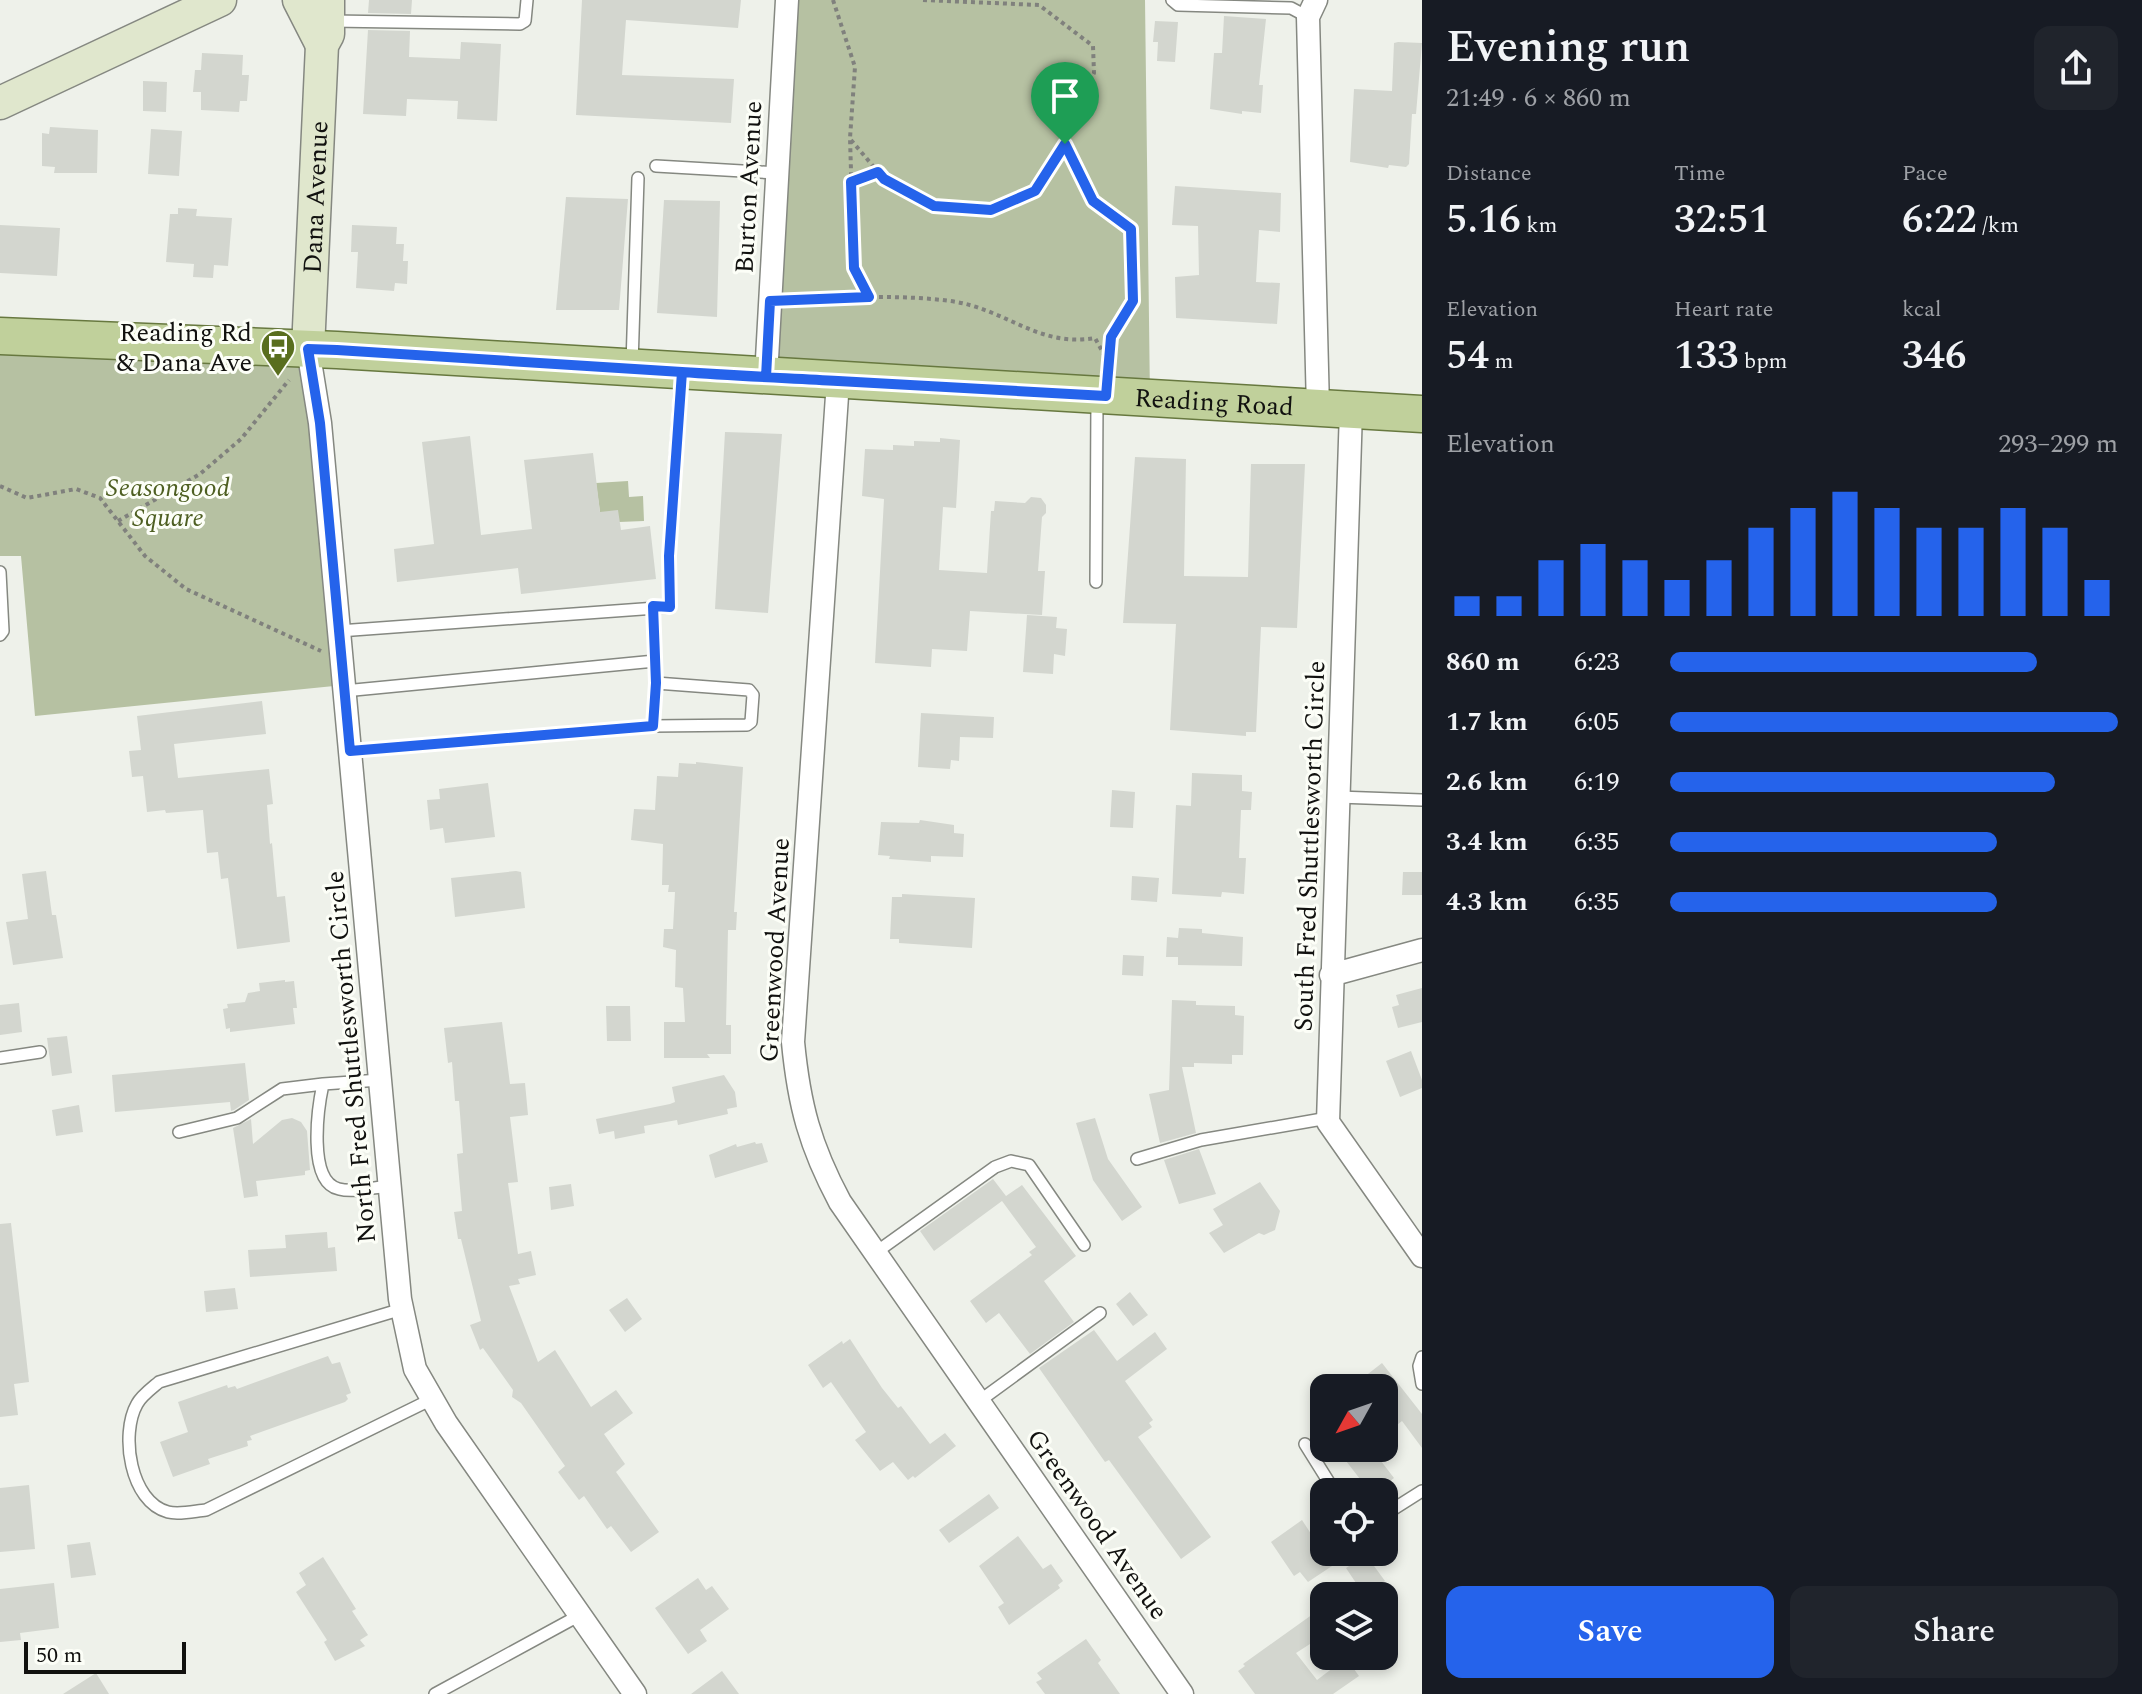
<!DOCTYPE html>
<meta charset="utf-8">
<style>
:root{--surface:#171b24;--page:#20242c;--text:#f1f3f6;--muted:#9ea1a6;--accent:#2563eb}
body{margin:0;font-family:Spectral,serif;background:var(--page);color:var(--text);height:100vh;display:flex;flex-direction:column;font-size:30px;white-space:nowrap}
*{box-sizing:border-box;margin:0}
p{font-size:26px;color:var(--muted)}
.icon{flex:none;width:44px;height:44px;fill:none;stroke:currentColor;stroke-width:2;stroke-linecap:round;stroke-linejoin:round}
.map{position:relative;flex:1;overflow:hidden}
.drawer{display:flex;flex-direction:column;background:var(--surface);width:720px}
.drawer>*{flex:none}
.needle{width:52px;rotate:230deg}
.buttons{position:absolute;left:1310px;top:1374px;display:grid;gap:16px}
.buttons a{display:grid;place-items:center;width:88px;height:88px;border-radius:16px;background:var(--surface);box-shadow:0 4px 12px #0003;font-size:40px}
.scale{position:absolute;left:24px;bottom:20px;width:162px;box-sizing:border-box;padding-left:8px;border:4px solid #11110f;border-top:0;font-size:22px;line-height:28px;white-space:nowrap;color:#11110f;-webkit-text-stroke:6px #fcfef7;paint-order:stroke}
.pin{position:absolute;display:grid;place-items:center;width:68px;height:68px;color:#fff;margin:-82px -34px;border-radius:50% 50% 50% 0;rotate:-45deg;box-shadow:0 0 8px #0007}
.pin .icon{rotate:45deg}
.round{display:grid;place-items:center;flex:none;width:84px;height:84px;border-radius:16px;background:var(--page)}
.summary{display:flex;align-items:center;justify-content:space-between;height:136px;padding:0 24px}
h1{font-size:44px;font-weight:600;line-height:60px}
.stats{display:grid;grid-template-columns:repeat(3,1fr);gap:12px;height:136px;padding:8px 24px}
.stats div{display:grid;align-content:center}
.stats b{font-size:40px;font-weight:600}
.stats small{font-size:22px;font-weight:400}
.stats p{font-size:22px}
.chart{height:224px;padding:16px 24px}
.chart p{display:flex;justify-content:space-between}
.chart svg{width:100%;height:144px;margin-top:8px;stroke:var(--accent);stroke-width:6}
.cta{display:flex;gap:16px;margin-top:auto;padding:16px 24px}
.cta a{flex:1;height:92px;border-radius:16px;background:var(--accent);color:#fff;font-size:32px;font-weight:600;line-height:92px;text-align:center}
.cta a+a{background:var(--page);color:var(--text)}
ul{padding:0 24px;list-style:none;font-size:26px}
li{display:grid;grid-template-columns:128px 96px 1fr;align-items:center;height:60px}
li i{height:20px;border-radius:10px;background:var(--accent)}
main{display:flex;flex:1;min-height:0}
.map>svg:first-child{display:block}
.green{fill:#b6c1a2}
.building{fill:#d3d6cf}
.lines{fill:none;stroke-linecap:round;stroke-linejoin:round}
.lane-casing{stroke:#858881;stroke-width:14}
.street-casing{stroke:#858881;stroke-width:25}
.secondary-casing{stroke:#858881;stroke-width:35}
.primary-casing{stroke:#67783f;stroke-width:39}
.path{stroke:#80817d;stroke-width:4;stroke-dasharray:4 4;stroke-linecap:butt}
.lane{stroke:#fff;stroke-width:11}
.street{stroke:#fff;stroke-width:22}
.secondary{stroke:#e0e7cd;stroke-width:32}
.primary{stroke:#c0d09b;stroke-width:36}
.route-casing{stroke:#fff;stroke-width:16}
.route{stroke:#2563eb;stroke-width:10}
.labels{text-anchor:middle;stroke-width:6;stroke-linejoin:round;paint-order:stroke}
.street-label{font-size:26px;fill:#11110f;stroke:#fcfef7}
.poi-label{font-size:26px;fill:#11110f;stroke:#fcfef7;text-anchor:end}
.park-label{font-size:26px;font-style:italic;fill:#4e5f22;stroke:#fcfef7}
</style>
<main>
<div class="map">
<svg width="1422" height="1694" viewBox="0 0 1422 1694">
<rect width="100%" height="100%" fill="#eef1ea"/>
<path class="green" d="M 787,0 L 1145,0 L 1150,399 L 766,377 Z
M 0,336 L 308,349 L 344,685 L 35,716 L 21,556 L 0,556 Z
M 628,481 L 629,497 L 643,496 L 644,521 L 619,522 L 600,512 L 596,483 Z"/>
<path class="building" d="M 369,0 L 412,0 L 411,14 L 368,13 Z
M 582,0 L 741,0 L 738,28 L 626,20 L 622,75 L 734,79 L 731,123 L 576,115 Z
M 1224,16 L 1266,19 L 1259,85 L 1263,85 L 1261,113 L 1242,111 L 1242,114 L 1210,109 L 1214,53 L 1222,53 Z
M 1155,21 L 1178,22 L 1175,62 L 1157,61 L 1158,42 L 1153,42 Z
M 368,30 L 410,31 L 409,57 L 460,59 L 461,42 L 501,44 L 497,121 L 457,119 L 458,101 L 407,99 L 406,116 L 363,114 Z
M 1398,42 L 1422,43 L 1416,114 L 1412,114 L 1409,164 L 1406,167 L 1389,165 L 1388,168 L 1350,162 L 1354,89 L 1392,91 L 1394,43 Z
M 202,53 L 243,55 L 242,75 L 249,75 L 247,101 L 240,101 L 239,112 L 201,110 L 201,92 L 193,92 L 195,70 L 201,70 Z
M 143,81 L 167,82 L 166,112 L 143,111 Z
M 50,127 L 98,130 L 97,173 L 54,173 L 55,167 L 42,166 L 42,133 L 49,134 Z
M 151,129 L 182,131 L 179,176 L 148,174 Z
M 1175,186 L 1281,193 L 1280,232 L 1259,230 L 1256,282 L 1280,283 L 1277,324 L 1176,318 L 1175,277 L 1199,275 L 1198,226 L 1172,225 Z
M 566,197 L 628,199 L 619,310 L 556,310 Z
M 664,200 L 720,201 L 717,317 L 657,313 Z
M 178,208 L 197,209 L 196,216 L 232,218 L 228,266 L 214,265 L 213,278 L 193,277 L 194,264 L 166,262 L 170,214 L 178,214 Z
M 0,225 L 60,228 L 57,276 L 0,273 Z
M 352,225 L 397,227 L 396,244 L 404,244 L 403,261 L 408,261 L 407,284 L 395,283 L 394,291 L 356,288 L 358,252 L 351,252 Z
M 725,432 L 782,434 L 768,613 L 715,609 Z
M 470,436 L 481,535 L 532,529 L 524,460 L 593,453 L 600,512 L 618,510 L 621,530 L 650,526 L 656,579 L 521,594 L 518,568 L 397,582 L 394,549 L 434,544 L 422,442 Z
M 940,438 L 960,440 L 956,508 L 943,507 L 939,570 L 987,573 L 991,511 L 994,511 L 995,501 L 1025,503 L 1031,497 L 1041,498 L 1046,505 L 1046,513 L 1042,517 L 1038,571 L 1045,571 L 1042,615 L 970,611 L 967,651 L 932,649 L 931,667 L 875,663 L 884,499 L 862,496 L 865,449 L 893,450 L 893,445 L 914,446 L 914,441 L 940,442 Z
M 1135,457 L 1186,459 L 1184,576 L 1248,577 L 1251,464 L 1305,464 L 1297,628 L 1261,627 L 1256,732 L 1246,732 L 1246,736 L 1170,730 L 1176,624 L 1123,623 Z
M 1027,615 L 1057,617 L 1056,628 L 1067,629 L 1065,656 L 1054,654 L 1053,674 L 1023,672 Z
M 262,701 L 266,734 L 174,744 L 178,778 L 269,769 L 273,804 L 267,805 L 270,844 L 272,843 L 277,897 L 285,896 L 290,942 L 237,949 L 228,878 L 221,879 L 218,852 L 207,853 L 203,810 L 166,813 L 165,810 L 147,812 L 143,776 L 132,777 L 129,751 L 141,750 L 137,716 Z
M 921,713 L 994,717 L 993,738 L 960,737 L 959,761 L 951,760 L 950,769 L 918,767 Z
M 696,762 L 743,767 L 734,912 L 737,912 L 736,930 L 728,930 L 726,1025 L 731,1025 L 731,1054 L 707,1054 L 710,1058 L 664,1058 L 664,1022 L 685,1022 L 683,988 L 675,987 L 676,950 L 663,947 L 664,929 L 673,929 L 675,892 L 668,892 L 669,885 L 662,885 L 663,844 L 631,840 L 634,809 L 655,810 L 657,776 L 678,777 L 679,763 L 696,764 Z
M 1192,773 L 1242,775 L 1242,791 L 1252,792 L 1251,810 L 1241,810 L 1239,858 L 1246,858 L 1244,894 L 1222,892 L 1221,897 L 1172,894 L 1176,805 L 1191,806 Z
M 488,783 L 495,837 L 445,843 L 443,828 L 430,830 L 427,800 L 440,799 L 439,789 Z
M 1112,790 L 1135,792 L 1133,828 L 1110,827 Z
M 920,820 L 954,825 L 954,833 L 964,834 L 963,857 L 931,856 L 931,862 L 889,859 L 890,856 L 878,855 L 881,822 L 919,823 Z
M 46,871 L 52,915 L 56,915 L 63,958 L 13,965 L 6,922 L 28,919 L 22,874 Z
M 516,871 L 521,872 L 525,908 L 455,917 L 451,878 Z
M 1403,872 L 1422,872 L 1422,895 L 1402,895 Z
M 1132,876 L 1159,878 L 1157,902 L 1131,900 Z
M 902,894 L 975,898 L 972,948 L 899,943 L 899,939 L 890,939 L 892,897 L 902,897 Z
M 1179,928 L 1202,929 L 1202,933 L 1243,937 L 1242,966 L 1178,965 L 1178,957 L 1166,957 L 1167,937 L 1178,938 Z
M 1123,955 L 1144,956 L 1143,976 L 1122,975 Z
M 285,980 L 285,982 L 294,981 L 297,1008 L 293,1008 L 295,1024 L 230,1032 L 230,1028 L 226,1029 L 223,1009 L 228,1008 L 227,1004 L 245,1002 L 248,993 L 260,991 L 259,983 Z
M 1422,988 L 1422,1022 L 1398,1028 L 1392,1007 L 1399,1005 L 1396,995 Z
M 1172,1000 L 1196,1001 L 1196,1005 L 1235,1006 L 1235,1015 L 1244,1016 L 1243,1055 L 1232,1055 L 1232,1064 L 1194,1063 L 1194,1067 L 1182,1067 L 1196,1133 L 1160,1143 L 1149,1094 L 1169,1090 Z
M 19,1003 L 22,1032 L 0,1035 L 0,1005 Z
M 606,1006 L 630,1006 L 631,1041 L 607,1041 Z
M 502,1022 L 510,1084 L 525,1083 L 528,1115 L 510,1117 L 518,1182 L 508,1183 L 518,1254 L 531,1251 L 536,1275 L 518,1279 L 520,1284 L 509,1286 L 538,1362 L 555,1350 L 591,1407 L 616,1390 L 633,1413 L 604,1434 L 625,1464 L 616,1472 L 659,1532 L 631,1552 L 611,1526 L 607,1529 L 584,1496 L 579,1500 L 558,1472 L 565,1466 L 521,1403 L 512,1397 L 513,1390 L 483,1348 L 480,1350 L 470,1325 L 481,1321 L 461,1239 L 458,1239 L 454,1212 L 462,1211 L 457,1154 L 463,1153 L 459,1101 L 455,1101 L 452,1062 L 448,1063 L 444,1028 Z
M 67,1036 L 72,1073 L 52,1076 L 47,1038 Z
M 1411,1051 L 1422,1080 L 1422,1088 L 1400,1097 L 1386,1061 Z
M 245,1063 L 249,1100 L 234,1110 L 231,1111 L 230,1102 L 115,1112 L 112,1075 Z
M 724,1075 L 735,1092 L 737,1107 L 727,1109 L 728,1114 L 678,1125 L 677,1120 L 644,1126 L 645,1133 L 615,1139 L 614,1131 L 599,1134 L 596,1119 L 670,1104 L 675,1102 L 672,1087 Z
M 79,1105 L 83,1132 L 56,1136 L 52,1110 Z
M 292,1118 L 301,1122 L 307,1131 L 310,1170 L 305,1171 L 305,1175 L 256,1181 L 258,1196 L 244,1198 L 233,1128 L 251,1119 L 253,1144 L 282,1120 Z
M 1095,1118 L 1108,1159 L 1142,1207 L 1122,1221 L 1093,1180 L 1076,1123 Z
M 755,1142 L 756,1144 L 762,1143 L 768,1162 L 715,1178 L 709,1155 L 736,1144 L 737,1147 Z
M 1199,1149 L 1216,1194 L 1179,1204 L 1164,1160 Z
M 993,1179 L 1006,1196 L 1022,1185 L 1076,1256 L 1044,1281 L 1074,1322 L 1030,1354 L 999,1313 L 986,1323 L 970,1301 L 1032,1255 L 1029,1252 L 1036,1247 L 1002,1201 L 934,1251 L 920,1231 Z
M 1260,1182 L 1280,1211 L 1275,1230 L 1264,1235 L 1259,1233 L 1224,1253 L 1209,1233 L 1223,1225 L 1213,1209 Z
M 571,1184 L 574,1206 L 551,1210 L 549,1187 Z
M 11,1223 L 29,1382 L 14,1384 L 18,1415 L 0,1417 L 0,1224 Z
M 327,1232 L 328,1248 L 335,1247 L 337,1271 L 250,1277 L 248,1250 L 286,1248 L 285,1235 Z
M 235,1288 L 238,1309 L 206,1312 L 204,1291 Z
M 1130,1292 L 1148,1315 L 1133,1326 L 1116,1304 Z
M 627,1298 L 642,1319 L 625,1332 L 609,1310 Z
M 1094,1330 L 1117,1361 L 1155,1332 L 1167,1349 L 1125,1381 L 1153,1420 L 1149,1423 L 1152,1427 L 1138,1437 L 1211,1537 L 1181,1559 L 1109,1460 L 1105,1462 L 1039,1368 Z
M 850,1339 L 882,1388 L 898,1408 L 901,1406 L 930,1444 L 945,1433 L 956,1446 L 915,1478 L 913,1476 L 908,1480 L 893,1462 L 880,1471 L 855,1440 L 866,1432 L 831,1382 L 823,1388 L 808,1365 L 842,1341 L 843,1344 Z
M 328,1356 L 332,1364 L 340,1362 L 351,1393 L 346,1395 L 348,1399 L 345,1402 L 250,1436 L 252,1440 L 247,1441 L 248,1446 L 208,1459 L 210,1464 L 173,1477 L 160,1442 L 188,1432 L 178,1402 L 227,1385 L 228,1388 L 235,1386 L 237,1389 Z
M 1382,1363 L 1422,1414 L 1422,1448 L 1402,1421 L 1384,1435 L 1384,1388 L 1350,1388 Z
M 1336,1448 L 1371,1448 L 1394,1478 L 1376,1492 L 1370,1492 Z
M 29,1485 L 35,1549 L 0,1552 L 0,1488 Z
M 989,1494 L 999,1508 L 949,1543 L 939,1530 Z
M 1302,1520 L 1332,1566 L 1308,1582 L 1300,1572 L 1294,1576 L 1271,1542 Z
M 1018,1536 L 1043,1569 L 1051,1564 L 1063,1581 L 1058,1585 L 1060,1588 L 1009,1625 L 998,1607 L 1004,1603 L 979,1566 Z
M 90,1542 L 96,1575 L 71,1578 L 67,1545 Z
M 1366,1555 L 1385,1581 L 1364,1595 L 1346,1568 Z
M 323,1557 L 356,1609 L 352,1611 L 368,1635 L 360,1640 L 365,1646 L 335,1661 L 324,1642 L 327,1640 L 296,1592 L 306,1585 L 299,1573 Z
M 698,1578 L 706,1590 L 712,1586 L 729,1609 L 700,1630 L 707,1641 L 688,1654 L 655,1608 Z
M 54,1583 L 59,1628 L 20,1633 L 21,1640 L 0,1642 L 0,1589 Z
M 1313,1614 L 1324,1629 L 1324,1635 L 1296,1653 L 1317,1680 L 1346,1658 L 1359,1676 L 1333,1694 L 1255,1694 L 1238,1671 L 1245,1666 L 1243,1664 Z
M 1086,1639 L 1101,1660 L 1098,1663 L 1120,1694 L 1045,1694 L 1036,1682 L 1042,1679 L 1037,1673 Z
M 722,1671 L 739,1694 L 691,1694 Z
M 96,1673 L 109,1694 L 63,1694 Z"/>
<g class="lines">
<defs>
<path id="lane" d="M 1172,0 L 1178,5 L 1291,8 L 1308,17
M 332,21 L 520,24 L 525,21 L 527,0
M 656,166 L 777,173
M 632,364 L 638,178
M 0,572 L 3,631 L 0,635
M 1096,582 L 1097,400
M 339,631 L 670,607 L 669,556 L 681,376
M 344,691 L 655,661
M 653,726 L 656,683 L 653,606
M 350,751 L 653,726 L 747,725 L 751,722 L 753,695 L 749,690 L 656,683
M 1338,797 L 1422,800
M 0,1058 L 40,1052
M 380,1080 L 323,1084 C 318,1107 307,1182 339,1189 C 354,1193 375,1187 390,1186
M 179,1132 L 237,1118 L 282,1089 L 323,1084
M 1137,1159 L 1201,1140 L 1328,1118
M 875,1253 L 995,1167 L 1011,1161 L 1029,1165 L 1084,1245
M 402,1309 L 159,1382 C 152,1388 141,1396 137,1404 C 120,1434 130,1502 168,1512 C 179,1515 195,1511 206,1510 L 432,1399
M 1422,1357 L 1419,1366 L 1422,1384
M 978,1402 L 1100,1313
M 1305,1444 L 1335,1492
M 1384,1515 L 1422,1491
M 435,1694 L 580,1615"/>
<path id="street" d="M 1316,0 L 1308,17 L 1318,408
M 308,349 L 320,423 L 400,1299 L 415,1369 L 446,1423 L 635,1694
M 766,377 L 787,0
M 838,381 L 793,1042 C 799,1105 810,1146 840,1202 L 1182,1694
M 1351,410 L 1328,1122 L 1422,1256
M 1331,975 L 1422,950"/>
<g id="secondary">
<path d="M 299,0 L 322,45"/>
<path d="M 0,103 L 220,0"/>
<path id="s1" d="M 308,349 L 322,45 L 328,34 L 328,0"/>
</g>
<g id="primary">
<path id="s2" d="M 0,336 L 337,350 L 1422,414"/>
</g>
</defs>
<use href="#lane" class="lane-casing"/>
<use href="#street" class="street-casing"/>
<use href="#secondary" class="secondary-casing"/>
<use href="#primary" class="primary-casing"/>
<path class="path" d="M 833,0 L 855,67 L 850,138 L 854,268 L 869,297
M 923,0 L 1039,5 L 1093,46 L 1094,73 L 1078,101 L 1065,144 L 1093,201 L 1131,229 L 1133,301 L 1111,337 L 1108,363
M 851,140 L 884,179 L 934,206 L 991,210 L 1035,191 L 1065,144
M 851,182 L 878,172
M 791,300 C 843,298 898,294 950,301 C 1005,308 1038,348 1095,338 L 1108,362
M 0,486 L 27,498 L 76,489 L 100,498 L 145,556 L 186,589 L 321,651
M 118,521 L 200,474 L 241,439 L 289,380"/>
<use href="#lane" class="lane"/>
<use href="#street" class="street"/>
<use href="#secondary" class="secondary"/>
<use href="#primary" class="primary"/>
</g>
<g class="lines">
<defs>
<path id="route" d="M 1065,144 L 1035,191 L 991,210 L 934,206 L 884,179 L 878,172 L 851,182 L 854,268 L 869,297 L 770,301 L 766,377 L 682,372 L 669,556 L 670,607 L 653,606 L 656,683 L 653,726 L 350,751 L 320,423 L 308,349 L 337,350 L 682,372 C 734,376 786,378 838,381 L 1106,396 L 1111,337 L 1133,301 L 1131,229 L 1093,201 L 1065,144"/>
</defs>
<use href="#route" class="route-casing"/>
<use href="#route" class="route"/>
</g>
<defs>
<symbol id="bus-pin" viewBox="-11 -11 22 30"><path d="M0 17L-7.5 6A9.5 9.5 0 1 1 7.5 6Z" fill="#596e1e" stroke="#fcfef7"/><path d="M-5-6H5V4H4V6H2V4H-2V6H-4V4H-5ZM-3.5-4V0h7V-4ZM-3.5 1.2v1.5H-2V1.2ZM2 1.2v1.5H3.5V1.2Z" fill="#fff"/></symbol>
</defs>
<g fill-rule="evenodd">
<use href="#bus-pin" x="258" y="327" width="40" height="54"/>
</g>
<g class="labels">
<g class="street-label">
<text transform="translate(748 187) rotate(-87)" y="9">Burton Avenue</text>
<text dy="9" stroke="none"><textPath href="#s1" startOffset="152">Dana Avenue</textPath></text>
<text dy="9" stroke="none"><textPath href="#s2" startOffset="1216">Reading Road</textPath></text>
<text transform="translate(1309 846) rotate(-88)" y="9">South Fred Shuttlesworth Circle</text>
<text transform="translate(774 950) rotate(-87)" y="9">Greenwood Avenue</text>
<text transform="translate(350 1057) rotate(-95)" y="9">North Fred Shuttlesworth Circle</text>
<text transform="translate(1098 1524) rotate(55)" y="9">Greenwood Avenue</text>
</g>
<g class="poi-label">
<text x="252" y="341">Reading Rd<tspan x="252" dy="30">&amp; Dana Ave</tspan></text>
</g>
<g class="park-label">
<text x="168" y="496">Seasongood<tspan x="168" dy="30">Square</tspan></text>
</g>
</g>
</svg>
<div class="buttons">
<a><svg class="needle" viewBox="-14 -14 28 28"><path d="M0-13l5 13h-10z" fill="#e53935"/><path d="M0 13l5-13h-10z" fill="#9ea1a6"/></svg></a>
<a><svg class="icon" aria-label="locate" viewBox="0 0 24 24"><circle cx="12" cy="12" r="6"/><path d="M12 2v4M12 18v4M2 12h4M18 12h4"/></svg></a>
<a><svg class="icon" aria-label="layers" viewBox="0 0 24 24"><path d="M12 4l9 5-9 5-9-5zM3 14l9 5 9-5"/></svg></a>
</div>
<div class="scale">50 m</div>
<div class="pin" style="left:1065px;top:144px;background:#1e9e55"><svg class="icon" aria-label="arrive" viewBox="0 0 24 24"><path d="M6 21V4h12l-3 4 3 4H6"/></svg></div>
</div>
<section class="drawer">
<div class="summary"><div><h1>Evening run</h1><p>21:49 · 6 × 860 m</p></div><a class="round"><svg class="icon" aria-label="share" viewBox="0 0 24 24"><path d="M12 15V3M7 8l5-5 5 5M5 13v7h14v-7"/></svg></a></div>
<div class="stats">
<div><p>Distance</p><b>5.16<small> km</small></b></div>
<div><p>Time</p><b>32:51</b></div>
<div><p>Pace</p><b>6:22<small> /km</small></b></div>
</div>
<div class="stats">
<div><p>Elevation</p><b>54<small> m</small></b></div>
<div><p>Heart rate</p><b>133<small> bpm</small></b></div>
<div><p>kcal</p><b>346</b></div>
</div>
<div class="chart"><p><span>Elevation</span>293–299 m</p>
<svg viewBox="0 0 160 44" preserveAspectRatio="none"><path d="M5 44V38M15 44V38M25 44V27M35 44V22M45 44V27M55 44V33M65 44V27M75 44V17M85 44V11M95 44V6M105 44V11M115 44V17M125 44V17M135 44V11M145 44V17M155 44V33"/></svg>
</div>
<ul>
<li><b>860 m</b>6:23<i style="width:82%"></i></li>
<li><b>1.7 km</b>6:05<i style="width:100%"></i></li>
<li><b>2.6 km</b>6:19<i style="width:86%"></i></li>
<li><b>3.4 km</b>6:35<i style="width:73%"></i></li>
<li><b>4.3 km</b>6:35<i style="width:73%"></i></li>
</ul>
<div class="cta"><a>Save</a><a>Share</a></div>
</section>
</main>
